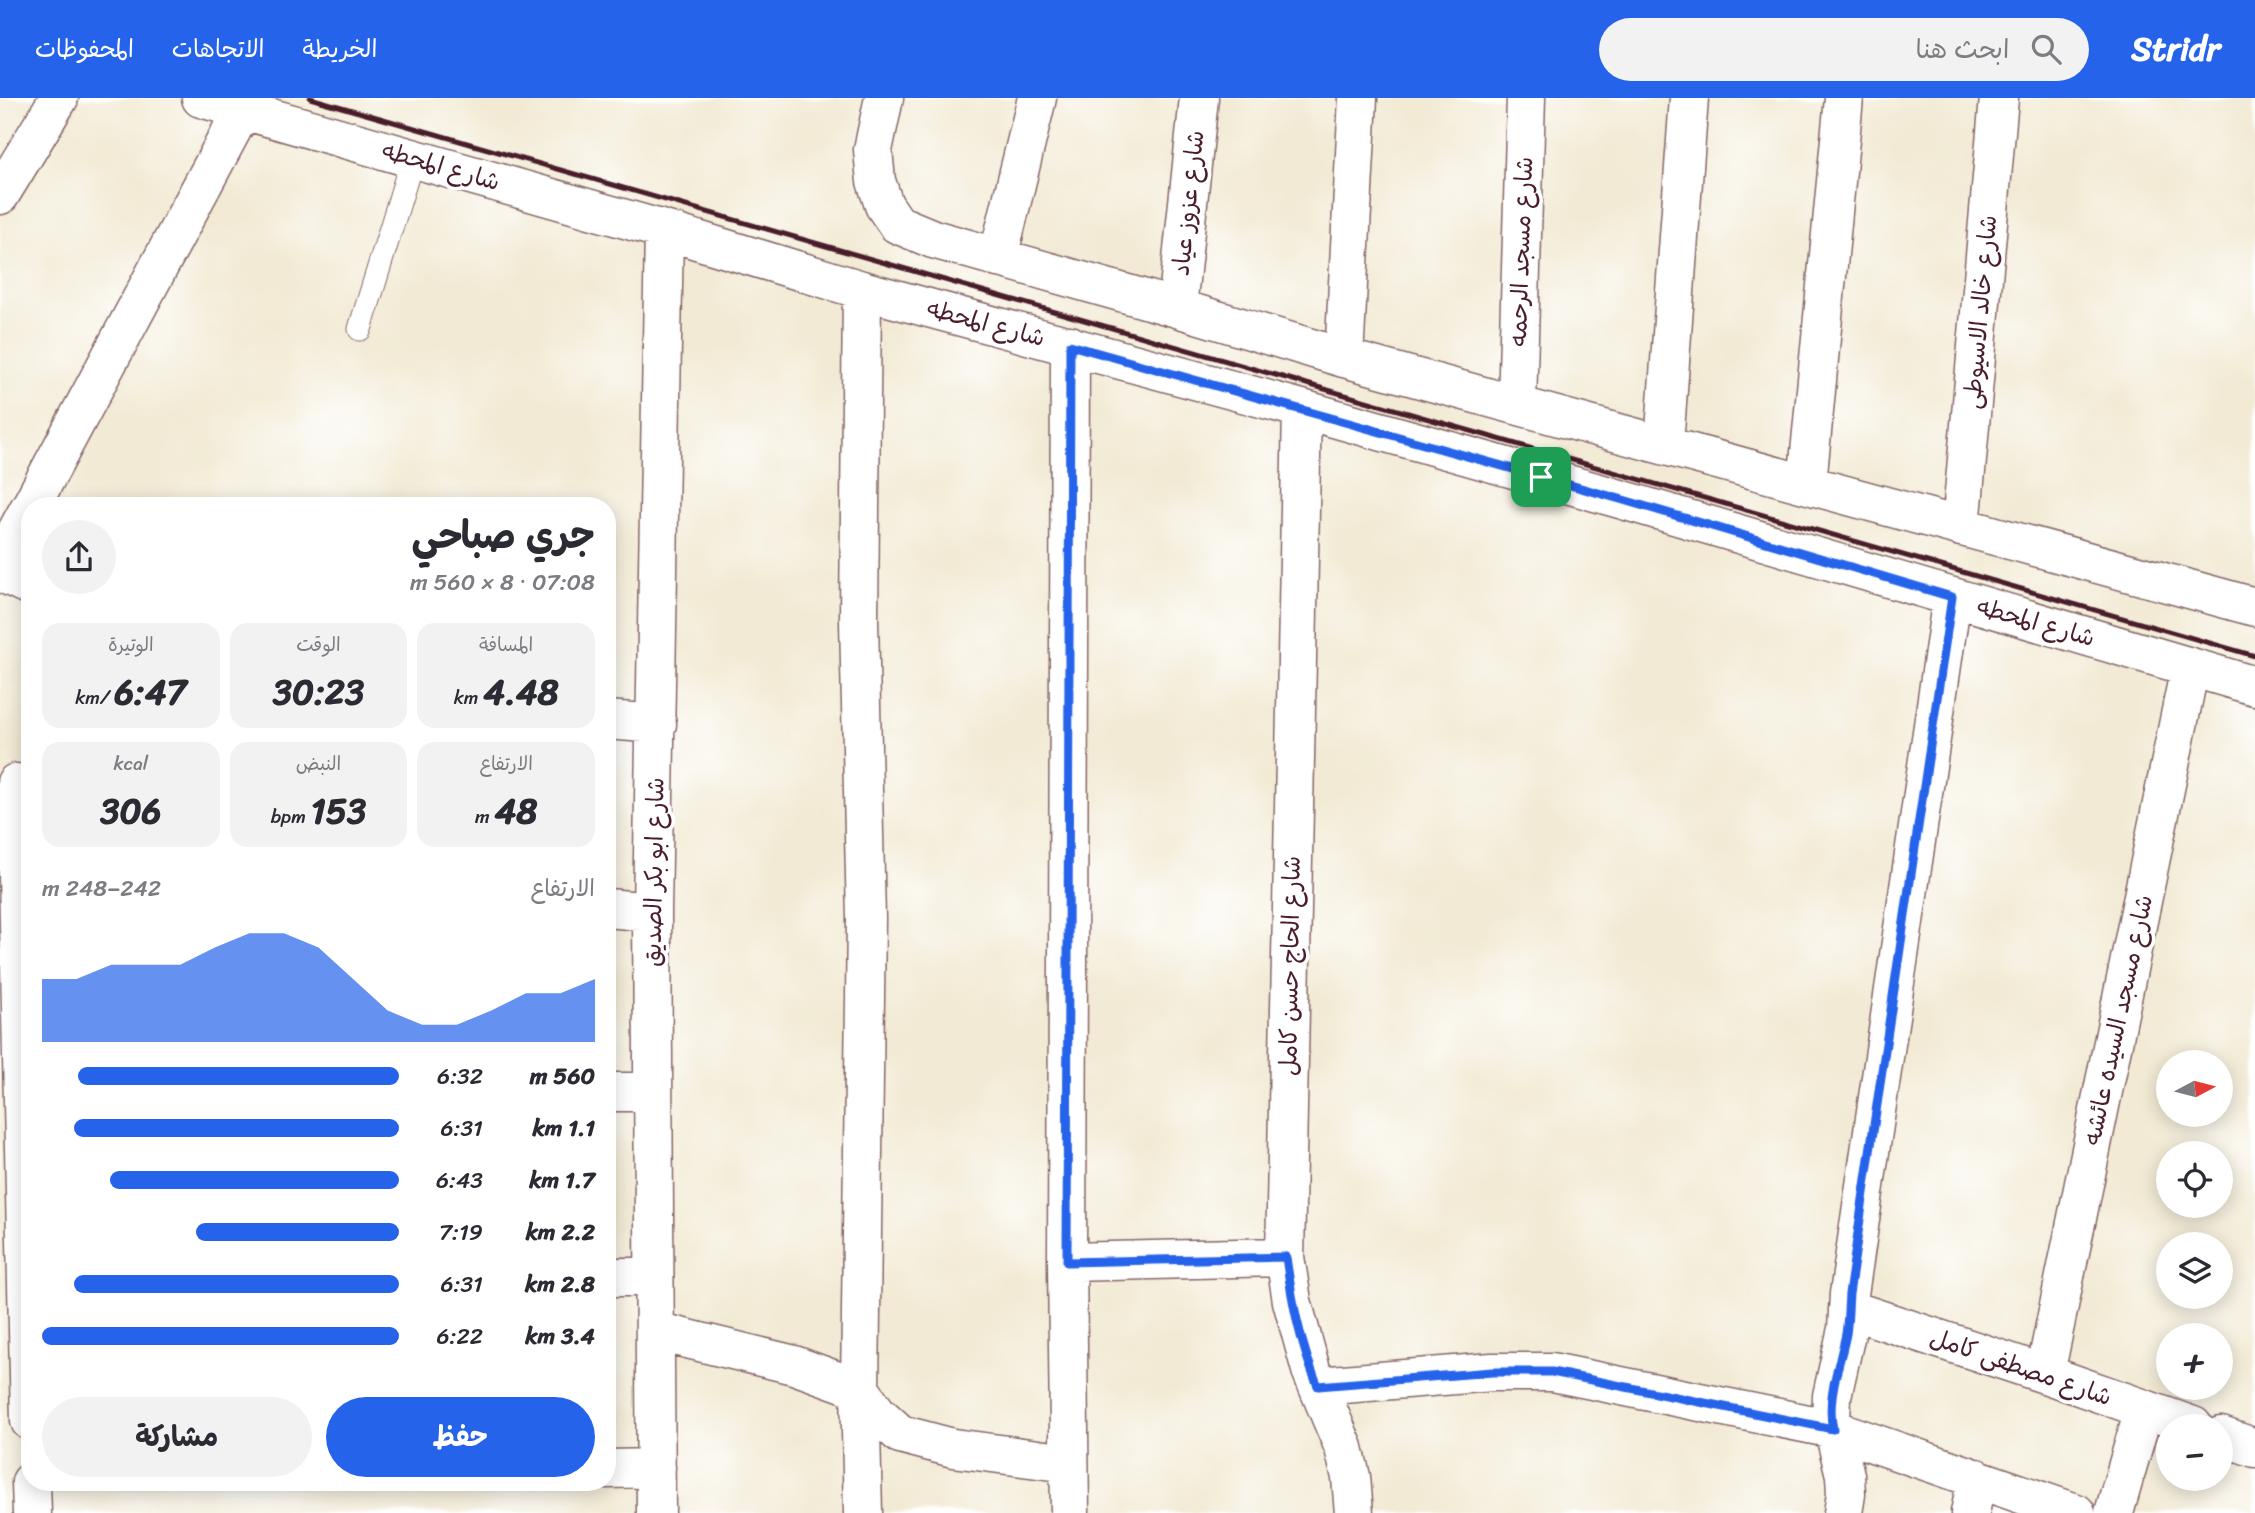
<!DOCTYPE html>
<html lang="ar">
<meta charset="utf-8">
<style>
:root{--surface:#fff;--page:#f2f2f3;--text:#2b2b33;--muted:#7c7c81;--accent:#2563eb}
body{margin:0;font-family:Sriracha,"Playpen Sans Arabic",sans-serif;background:var(--page);color:var(--text);direction:rtl;height:100vh;display:flex;flex-direction:column;font-size:26px;white-space:nowrap}
*{box-sizing:border-box;margin:0}
p{font-size:23px;color:var(--muted)}
.icon{flex:none;width:38px;height:38px;fill:none;stroke:currentColor;stroke-width:2;stroke-linecap:round;stroke-linejoin:round}
.map{position:relative;flex:1;overflow:hidden;direction:ltr}
.panel{position:absolute;left:21px;top:399px;width:595px;height:994px;display:flex;flex-direction:column;background:var(--surface);border-radius:28px;box-shadow:0 4px 18px #0003;direction:rtl}
.panel>*{flex:none}
.needle{width:46px;rotate:83deg}
.controls{position:absolute;left:2156px;top:952px;display:grid;gap:14px}
.controls a{display:grid;place-items:center;width:77px;height:77px;border-radius:50%;background:var(--surface);box-shadow:0 4px 18px #0003;font-size:35px}
.pin{position:absolute;display:grid;place-items:center;width:60px;height:60px;color:#fff;margin:-30px;border-radius:14px;box-shadow:0 4px 10px #0006}
.round{display:grid;place-items:center;flex:none;width:74px;height:74px;border-radius:37px;background:var(--page)}
.head{display:flex;align-items:center;justify-content:space-between;height:119px;padding:0 21px}
h1{font-size:38px;font-weight:700;line-height:52px}
.figures{display:grid;grid-template-columns:repeat(3,1fr);gap:10px;height:119px;padding:7px 21px}
.figures div{display:grid;align-content:center;border-radius:18px;background:var(--page);text-align:center}
.figures b{font-size:35px;font-weight:700}
.figures small{font-size:19px;font-weight:400}
.figures p{font-size:19px}
.chart{height:196px;padding:14px 21px}
.chart p{display:flex;justify-content:space-between}
.chart svg{width:100%;height:126px;margin-top:7px;fill:var(--accent);opacity:.7}
.cta{display:flex;gap:14px;margin-top:auto;padding:14px 21px}
.cta a{flex:1;height:80px;border-radius:42px;background:var(--accent);color:#fff;font-size:28px;font-weight:700;line-height:80px;text-align:center}
.cta a+a{background:var(--page);color:var(--text)}
ul{padding:0 21px;list-style:none;font-size:23px}
li{display:grid;grid-template-columns:112px 84px 1fr;align-items:center;height:52px}
li i{height:18px;border-radius:9px;background:var(--accent)}
header{display:flex;align-items:center;gap:42px;box-sizing:border-box;height:98px;padding:0 35px;background:var(--accent);color:#fff}
header strong{font-size:33px}
nav{display:flex;gap:38px;margin-inline-start:auto;font-size:24px}
.search{width:490px;height:63px;background:var(--page);display:flex;align-items:center;gap:18px;box-sizing:border-box;padding:0 24px;border-radius:38px;color:var(--muted);font-size:26px}
.map>svg:first-child{display:block}
.lines{fill:none;stroke-linecap:round;stroke-linejoin:round}
.service-casing{stroke:#856666;stroke-width:25}
.minor-casing{stroke:#856666;stroke-width:41}
.service{stroke:#fff;stroke-width:23}
.minor{stroke:#fff;stroke-width:38}
.rail{stroke:#4a1f2b;stroke-width:5}
.route-casing{stroke:#fff;stroke-width:14}
.route{stroke:#2563eb;stroke-width:9}
.labels{text-anchor:middle;stroke-width:7;stroke-linejoin:round;paint-order:stroke}
.street-label{font-size:24px;fill:#4a1f2b;stroke:#fff}
</style>
<header>
<strong>Stridr</strong>
<div class="search"><svg class="icon" aria-label="search" viewBox="0 0 24 24"><circle cx="10" cy="10" r="6"/><path d="M15 15l6 6"/></svg>ابحث هنا</div>
<nav><a>الخريطة</a><a>الاتجاهات</a><a>المحفوظات</a></nav>
</header>
<div class="map">
<svg width="2255" height="1415" viewBox="0 0 2255 1415">
<rect width="100%" height="100%" fill="#fff"/>
<filter id="ink" filterUnits="userSpaceOnUse"><feTurbulence type="fractalNoise" baseFrequency=".0143" numOctaves="2"/><feDisplacementMap in="SourceGraphic" scale="14" xChannelSelector="R" yChannelSelector="G"/><feConvolveMatrix kernelMatrix="1 2 1 2 8 2 1 2 1" color-interpolation-filters="sRGB"/></filter>
<filter id="wash" filterUnits="userSpaceOnUse"><feTurbulence type="fractalNoise" baseFrequency=".00686" numOctaves="4" result="noise"/><feDisplacementMap in="SourceGraphic" scale="28" xChannelSelector="R" yChannelSelector="G"/><feGaussianBlur stdDeviation="1.57" result="paint"/><feColorMatrix in="noise" values="0 0 0 0 0 0 0 0 0 0 0 0 0 0 0 0 0 1.4 0 .05"/><feComposite in="paint" operator="in"/></filter>
<g filter="url(#wash)">
<rect width="100%" height="100%" fill="#f2ead4"/>
</g>
<g filter="url(#ink)">
<g class="lines">
<defs>
<path id="service" d="M 360,231 L 413,59"/>
<path id="minor" d="M 201,0 L 664,132 L 862,192 L 1302,311 L 1620,401 L 2255,588
M 884,0 L 873,52 L 876,83 L 884,107 L 897,126 L 933,141 L 1177,210 L 1344,260 L 2255,509
M 0,97 L 59,0
M 998,160 L 1037,0
M 862,192 L 859,522 L 866,821 L 860,1291 L 863,1415
M 1177,210 L 1199,0
M 1344,260 L 1358,0
M 1517,307 L 1526,0
M 1302,311 L 1285,1159 L 1292,1203 L 1311,1272 L 1344,1350 L 1351,1379 L 1354,1415
M 1664,347 L 1689,0
M 1807,386 L 1844,0
M 31,408 L 243,11
M 1961,429 L 1999,0
M 0,464 L 30,409
M 0,474 L 30,488
M 607,622 L 657,626
M 16,685 L 30,1323
M 607,810 L 652,814
M 607,994 L 653,994
M 1067,1164 L 1285,1159
M 607,1179 L 654,1179
M 1848,1211 L 2045,1276 L 2193,1328
M 655,1233 L 794,1267 L 860,1291 L 877,1315 L 900,1336 L 953,1350 L 1069,1365
M 2045,1276 L 2190,569
M 1318,1288 L 1492,1274 L 1552,1274 L 1833,1331 L 2076,1415
M 2221,1338 L 2255,1350
M 607,1371 L 656,1370
M 31,1384 L 32,1415
M 656,1415 L 652,814 L 664,132
M 1070,1415 L 1067,1164 L 1070,247
M 1843,1415 L 1846,1396 L 1845,1377 L 1831,1321 L 1832,1298 L 1847,1231 L 1849,1196 L 1952,499
M 1970,1415 L 1977,1380
M 2114,1415 L 2144,1311"/>
</defs>
<use href="#service" class="service-casing"/>
<use href="#minor" class="minor-casing"/>
<use href="#service" class="service"/>
<use href="#minor" class="minor"/>
<path class="rail" d="M 310,0 L 2255,558"/>
</g>
</g>
<g class="lines" filter="url(#ink)">
<defs>
<path id="route" d="M 1070,247 L 1620,401 L 1952,499 L 1849,1196 C 1848,1209 1848,1223 1846,1236 C 1840,1266 1826,1300 1833,1331 L 1552,1274 L 1492,1274 L 1318,1288 C 1300,1247 1292,1202 1286,1159 L 1067,1164 Z"/>
</defs>
<use href="#route" class="route-casing"/>
<use href="#route" class="route"/>
</g>
<g class="labels">
<g class="street-label">
<text transform="translate(441 68) rotate(16)" y="8">شارع المحطه</text>
<text transform="translate(1188 105) rotate(-84)" y="8">شارع عزوز عياد</text>
<text transform="translate(1521 154) rotate(-88)" y="8">شارع مسجد الرحمه</text>
<text transform="translate(1980 214) rotate(-85)" y="8">شارع خالد الاسيوطى</text>
<text transform="translate(986 225) rotate(15)" y="8">شارع المحطه</text>
<text transform="translate(2036 524) rotate(16)" y="8">شارع المحطه</text>
<text transform="translate(654 774) rotate(-89)" y="8">شارع ابو بكر الصديق</text>
<text transform="translate(1290 868) rotate(-89)" y="8">شارع الحاج حسن كامل</text>
<text transform="translate(2118 922) rotate(-78)" y="8">شارع مسجد السيده عائشه</text>
<text transform="translate(2021 1269) rotate(19)" y="8">شارع مصطفى كامل</text>
</g>
</g>
</svg>
<div class="controls">
<a><svg class="needle" viewBox="-14 -14 28 28"><path d="M0-13l5 13h-10z" fill="#e53935"/><path d="M0 13l5-13h-10z" fill="#7c7c81"/></svg></a>
<a><svg class="icon" aria-label="locate" viewBox="0 0 24 24"><circle cx="12" cy="12" r="6"/><path d="M12 2v4M12 18v4M2 12h4M18 12h4"/></svg></a>
<a><svg class="icon" aria-label="layers" viewBox="0 0 24 24"><path d="M12 4l9 5-9 5-9-5zM3 14l9 5 9-5"/></svg></a>
<a>+</a>
<a>−</a>
</div>
<div class="pin" style="left:1541px;top:379px;background:#1e9e55"><svg class="icon" aria-label="arrive" viewBox="0 0 24 24"><path d="M6 21V4h12l-3 4 3 4H6"/></svg></div>
<section class="panel">
<div class="head"><div><h1>جري صباحي</h1><p>07:08 · 8 × 560 m</p></div><a class="round"><svg class="icon" aria-label="share" viewBox="0 0 24 24"><path d="M12 15V3M7 8l5-5 5 5M5 13v7h14v-7"/></svg></a></div>
<div class="figures">
<div><p>المسافة</p><b>4.48<small> km</small></b></div>
<div><p>الوقت</p><b>30:23</b></div>
<div><p>الوتيرة</p><b>6:47<small> /km</small></b></div>
</div>
<div class="figures">
<div><p>الارتفاع</p><b>48<small> m</small></b></div>
<div><p>النبض</p><b>153<small> bpm</small></b></div>
<div><p>kcal</p><b>306</b></div>
</div>
<div class="chart"><p><span>الارتفاع</span>242–248 m</p>
<svg viewBox="0 0 160 44" preserveAspectRatio="none"><path d="M0 44V22L10 22L20 17L30 17L40 17L50 11L60 6L70 6L80 11L90 22L100 33L110 38L120 38L130 33L140 27L150 27L160 22V44z"/></svg>
</div>
<ul>
<li><b>560 m</b>6:32<i style="width:90%"></i></li>
<li><b>1.1 km</b>6:31<i style="width:91%"></i></li>
<li><b>1.7 km</b>6:43<i style="width:81%"></i></li>
<li><b>2.2 km</b>7:19<i style="width:57%"></i></li>
<li><b>2.8 km</b>6:31<i style="width:91%"></i></li>
<li><b>3.4 km</b>6:22<i style="width:100%"></i></li>
</ul>
<div class="cta"><a>حفظ</a><a>مشاركة</a></div>
</section>
</div>
